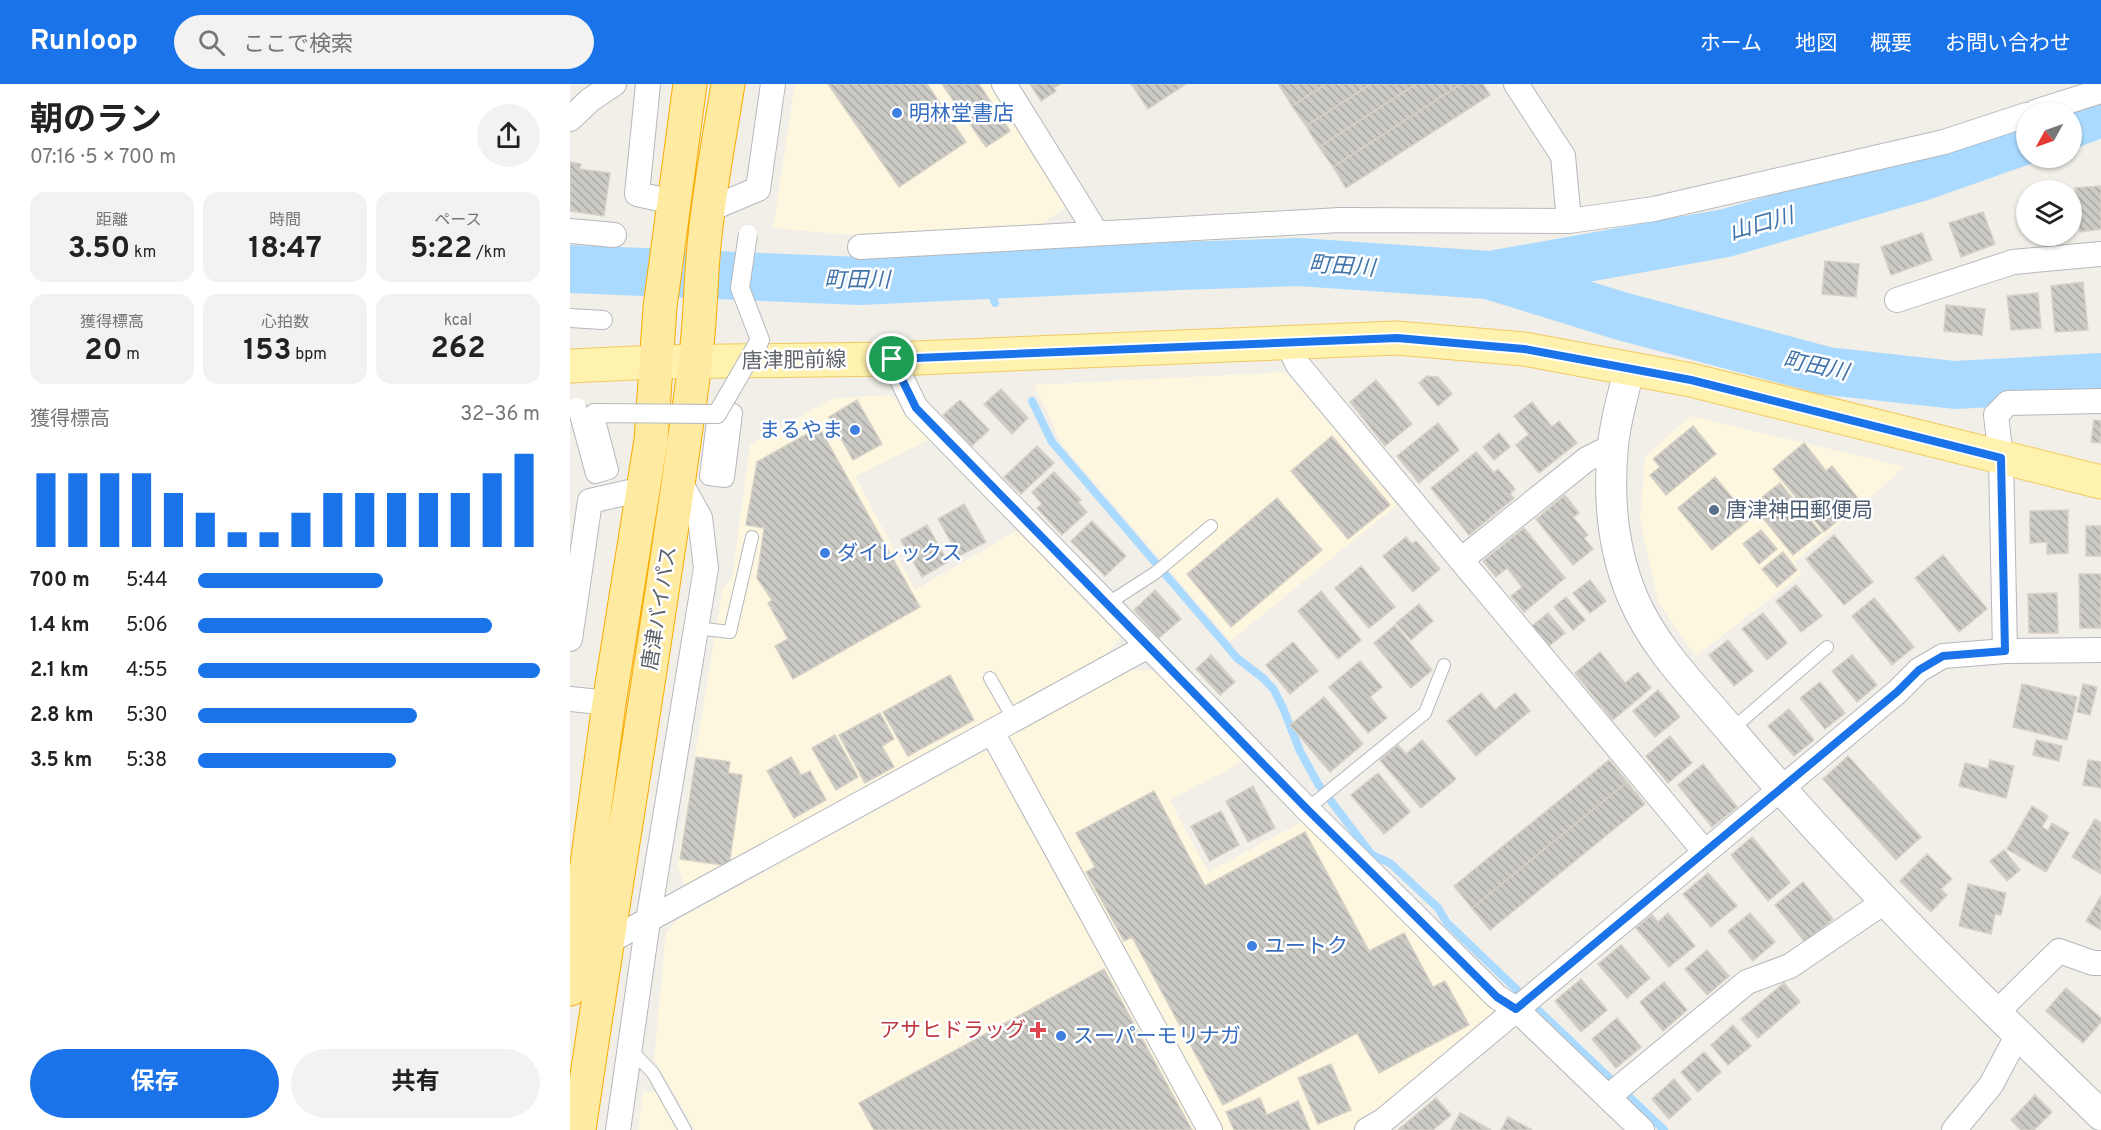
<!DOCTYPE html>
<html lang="ja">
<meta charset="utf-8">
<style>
:root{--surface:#fff;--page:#f2f2f2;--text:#222;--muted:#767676;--accent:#1a73e8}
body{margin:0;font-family:Overpass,"Noto Sans JP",sans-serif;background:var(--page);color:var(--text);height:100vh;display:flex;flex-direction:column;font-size:22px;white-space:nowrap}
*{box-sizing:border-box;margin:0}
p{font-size:20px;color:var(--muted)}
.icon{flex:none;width:33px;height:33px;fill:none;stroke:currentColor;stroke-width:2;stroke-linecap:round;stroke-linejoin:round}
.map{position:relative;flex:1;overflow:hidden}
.details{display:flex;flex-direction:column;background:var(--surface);width:570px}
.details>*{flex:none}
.needle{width:39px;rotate:230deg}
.tools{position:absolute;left:1446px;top:18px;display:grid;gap:12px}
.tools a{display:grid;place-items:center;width:66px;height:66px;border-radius:50%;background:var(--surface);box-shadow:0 2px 4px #0004;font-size:30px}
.pin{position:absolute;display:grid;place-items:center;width:51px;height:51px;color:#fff;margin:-26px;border:3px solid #fff;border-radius:50%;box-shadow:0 2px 6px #0007}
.round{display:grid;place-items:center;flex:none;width:63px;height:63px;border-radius:32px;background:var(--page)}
.overview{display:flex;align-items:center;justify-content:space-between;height:102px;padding:0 30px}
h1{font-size:33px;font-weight:700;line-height:45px}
.figures{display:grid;grid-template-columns:repeat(3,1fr);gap:9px;height:102px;padding:6px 30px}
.figures div{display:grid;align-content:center;border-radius:15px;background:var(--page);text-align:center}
.figures b{font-size:30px;font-weight:700}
.figures small{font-size:16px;font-weight:400}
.figures p{font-size:16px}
.chart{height:168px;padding:12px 30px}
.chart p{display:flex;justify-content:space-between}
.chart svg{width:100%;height:108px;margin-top:6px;stroke:var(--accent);stroke-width:6}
.action{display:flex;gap:12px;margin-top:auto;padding:12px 30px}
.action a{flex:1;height:69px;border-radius:36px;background:var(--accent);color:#fff;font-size:24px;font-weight:700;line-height:69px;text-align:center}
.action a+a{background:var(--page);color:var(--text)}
ul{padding:0 30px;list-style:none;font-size:20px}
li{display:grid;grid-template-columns:96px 72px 1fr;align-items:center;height:45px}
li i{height:15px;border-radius:8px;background:var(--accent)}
header{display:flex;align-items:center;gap:36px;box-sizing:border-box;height:84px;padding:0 30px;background:var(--accent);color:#fff}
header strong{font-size:28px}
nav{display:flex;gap:33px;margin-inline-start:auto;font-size:21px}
.search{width:420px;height:54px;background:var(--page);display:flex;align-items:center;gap:15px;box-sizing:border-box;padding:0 21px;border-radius:33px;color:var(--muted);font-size:22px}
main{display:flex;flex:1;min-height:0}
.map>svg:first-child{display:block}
.commercial{fill:#fef7e0}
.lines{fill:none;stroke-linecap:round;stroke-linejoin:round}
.stream{stroke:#aadaff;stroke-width:8}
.river{stroke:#aadaff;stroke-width:48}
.building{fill:url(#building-back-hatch);stroke:#d6d1c6;stroke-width:1.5}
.service-casing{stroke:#b5b8bc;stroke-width:14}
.pedestrian-casing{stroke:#b5b8bc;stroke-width:20}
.minor-casing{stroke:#b5b8bc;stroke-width:26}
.tertiary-casing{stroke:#b5b8bc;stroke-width:32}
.primary-casing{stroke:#f2c960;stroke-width:35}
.trunk-casing{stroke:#f9ab00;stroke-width:35}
.service{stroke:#fff;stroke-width:12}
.pedestrian{stroke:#fff;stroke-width:18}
.minor{stroke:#fff;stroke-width:24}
.tertiary{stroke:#fff;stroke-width:30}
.primary{stroke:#fff2af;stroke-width:33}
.trunk{stroke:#feeaa1;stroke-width:33}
.pedestrian-bridge-casing{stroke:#b5b8bc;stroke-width:20;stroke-linecap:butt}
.pedestrian-bridge{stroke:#fff;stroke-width:18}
.route-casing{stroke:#fff;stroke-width:12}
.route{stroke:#1a73e8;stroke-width:8}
.shop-dot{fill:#3f7fe0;stroke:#fff;stroke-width:2}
.service-dot{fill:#5c6f8a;stroke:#fff;stroke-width:2}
.health-dot{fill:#e0444e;stroke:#fff;stroke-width:2}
.labels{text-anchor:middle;stroke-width:5;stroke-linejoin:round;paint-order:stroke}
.shop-label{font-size:21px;fill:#366cbe;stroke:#fff;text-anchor:start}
.street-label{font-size:21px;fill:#5f6368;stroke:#fff}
.service-label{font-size:21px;fill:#4e5e75;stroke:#fff;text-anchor:start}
.health-label{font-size:21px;fill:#be3a42;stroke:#fff;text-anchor:end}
.water-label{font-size:22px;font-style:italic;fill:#4174aa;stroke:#fff}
</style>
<header>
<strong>Runloop</strong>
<div class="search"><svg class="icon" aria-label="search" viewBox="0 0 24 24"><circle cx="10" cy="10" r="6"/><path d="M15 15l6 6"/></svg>ここで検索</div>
<nav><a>ホーム</a><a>地図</a><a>概要</a><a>お問い合わせ</a></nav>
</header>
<main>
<section class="details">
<div class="overview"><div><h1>朝のラン</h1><p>07:16 · 5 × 700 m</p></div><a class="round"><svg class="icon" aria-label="share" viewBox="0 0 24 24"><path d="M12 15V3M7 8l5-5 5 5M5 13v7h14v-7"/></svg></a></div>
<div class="figures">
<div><p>距離</p><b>3.50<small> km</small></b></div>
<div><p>時間</p><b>18:47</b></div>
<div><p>ペース</p><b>5:22<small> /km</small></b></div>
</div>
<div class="figures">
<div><p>獲得標高</p><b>20<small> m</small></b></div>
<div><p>心拍数</p><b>153<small> bpm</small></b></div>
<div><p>kcal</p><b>262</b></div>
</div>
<div class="chart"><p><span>獲得標高</span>32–36 m</p>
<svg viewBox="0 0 160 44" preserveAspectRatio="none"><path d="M5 44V14M15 44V14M25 44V14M35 44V14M45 44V22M55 44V30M65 44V38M75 44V38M85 44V30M95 44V22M105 44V22M115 44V22M125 44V22M135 44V22M145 44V14M155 44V6"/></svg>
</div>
<ul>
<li><b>700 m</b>5:44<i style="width:54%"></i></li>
<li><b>1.4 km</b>5:06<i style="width:86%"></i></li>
<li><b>2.1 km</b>4:55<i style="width:100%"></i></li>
<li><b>2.8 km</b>5:30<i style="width:64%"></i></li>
<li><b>3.5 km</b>5:38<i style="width:58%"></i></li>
</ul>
<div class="action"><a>保存</a><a>共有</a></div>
</section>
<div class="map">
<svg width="1531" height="1046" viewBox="0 0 1531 1046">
<defs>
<pattern id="building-back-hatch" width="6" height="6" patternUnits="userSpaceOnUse" patternTransform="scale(1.5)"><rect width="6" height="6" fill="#cccac5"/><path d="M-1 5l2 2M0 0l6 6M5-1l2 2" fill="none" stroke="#a9a8a4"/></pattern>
</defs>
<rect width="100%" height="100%" fill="#f1efe8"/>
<path class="commercial" d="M 225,0 L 423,0 L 501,120 L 468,142 L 293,152 L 203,144 Z
M 716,288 L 827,421 L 660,557 L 493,362 L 464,301 Z
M 321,311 L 363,354 L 285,392 L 345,506 L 450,445 L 550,553 L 537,571 L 116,803 L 107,781 L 153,503 L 162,495 L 180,361 L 263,314 Z
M 1120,332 L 1335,383 L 1225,478 L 1232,490 L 1126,572 L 1088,518 L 1070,436 L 1075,373 Z
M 558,586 L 584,586 L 676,676 L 600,716 L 638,788 L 736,736 L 923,919 L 924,936 L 812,1028 L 782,1046 L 651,1046 L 435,655 Z
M 417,666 L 629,1046 L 125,1046 L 84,975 L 96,848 L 109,835 Z
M 73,1007 L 86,1008 L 107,1046 L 68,1046 Z"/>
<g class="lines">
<path class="stream" d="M 415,190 L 425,219
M 462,317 L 482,358 L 667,574 L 693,594 L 704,606 L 713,624 L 730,667 L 748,700 L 802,771 L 820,779 L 868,824 L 877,839 L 1094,1046"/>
<path class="river" d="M 1502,40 L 1531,29
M 0,185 L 290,197 L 609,182 L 729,178 L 918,191 L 1051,232 L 1257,287 L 1385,301 L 1531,293
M 926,190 L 1156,149 L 1348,94 L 1456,56"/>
</g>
<path class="building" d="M 258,0 L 357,0 L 396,58 L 329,103 Z
M 372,0 L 409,0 L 440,47 L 416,63 Z
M 460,0 L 490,0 L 484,4 L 486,7 L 471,17 Z
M 561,0 L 616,0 L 578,25 Z
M 711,0 L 756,0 L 722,22 L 709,1 Z
M 756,0 L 801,0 L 736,42 L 722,22 Z
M 801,0 L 846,0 L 749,63 L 736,42 Z
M 846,0 L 891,0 L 763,83 L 749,63 Z
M 891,0 L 913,0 L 920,11 L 776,104 L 763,83 Z
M 0,78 L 11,80 L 9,85 L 40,89 L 34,132 L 0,127 Z
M 1531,102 L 1531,145 L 1510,148 L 1505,104 Z
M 1456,117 L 1456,146 L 1451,146 L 1448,118 Z
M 1413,128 L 1425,160 L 1391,173 L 1379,139 Z
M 1352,149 L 1362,176 L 1321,191 L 1311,163 Z
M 1255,177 L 1289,180 L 1286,213 L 1252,210 Z
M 1513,198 L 1518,246 L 1485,248 L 1481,202 Z
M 1468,209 L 1471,244 L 1441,246 L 1437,212 Z
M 1376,221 L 1415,225 L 1412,251 L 1374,247 Z
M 857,292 L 868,293 L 882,310 L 868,322 L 849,299 Z
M 806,296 L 842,340 L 815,362 L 780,318 Z
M 431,305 L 458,334 L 442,350 L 414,320 Z
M 287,316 L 312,360 L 283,376 L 259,333 Z
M 390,316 L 419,346 L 402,362 L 373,331 Z
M 962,318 L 982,343 L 989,337 L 1007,359 L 969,389 L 946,361 L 959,350 L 944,332 Z
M 1524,336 L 1531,337 L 1531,359 L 1521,358 Z
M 868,339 L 889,366 L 849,399 L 827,372 Z
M 1123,342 L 1146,370 L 1096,411 L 1080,391 L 1090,383 L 1083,375 Z
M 249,343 L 350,523 L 223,595 L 205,562 L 218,555 L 198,519 L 202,516 L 187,494 L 194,444 L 176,441 L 187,378 Z
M 929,349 L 940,363 L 924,376 L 913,363 Z
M 762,352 L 820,421 L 778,455 L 721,387 Z
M 1234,359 L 1256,387 L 1262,382 L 1291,418 L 1254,448 L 1203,385 Z
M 467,362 L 484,379 L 451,410 L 434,393 Z
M 906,368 L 924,389 L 928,385 L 945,405 L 940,410 L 944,414 L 899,451 L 861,404 Z
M 484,388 L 511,416 L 508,418 L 517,428 L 492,451 L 467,424 L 472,420 L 462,408 Z
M 1145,393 L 1180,435 L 1142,466 L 1108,424 Z
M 1210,399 L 1251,449 L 1223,471 L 1182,421 Z
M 995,411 L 1009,429 L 1003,433 L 1018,451 L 1014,454 L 1023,465 L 1003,481 L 966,435 Z
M 707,414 L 752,466 L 661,543 L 617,490 Z
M 394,420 L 416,458 L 389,472 L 368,435 Z
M 1498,426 L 1498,469 L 1477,470 L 1477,458 L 1460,459 L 1460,427 Z
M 522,437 L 556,472 L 535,492 L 501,457 Z
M 357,441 L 378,478 L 352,493 L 331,456 Z
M 1516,442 L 1531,442 L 1531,472 L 1516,472 Z
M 954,444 L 995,494 L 954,528 L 941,512 L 952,503 L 937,484 L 926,493 L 913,477 Z
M 1191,446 L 1207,465 L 1189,480 L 1173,460 Z
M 1264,451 L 1303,498 L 1274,521 L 1236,475 Z
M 836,453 L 842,460 L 846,457 L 870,485 L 843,508 L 813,472 Z
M 1213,468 L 1227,486 L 1207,503 L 1192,485 Z
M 1373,471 L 1417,525 L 1389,548 L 1345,494 Z
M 791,482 L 825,523 L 799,544 L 765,504 Z
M 1509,490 L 1531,490 L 1531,544 L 1510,544 Z
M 1020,496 L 1036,517 L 1020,529 L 1003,509 Z
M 1226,501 L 1252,532 L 1231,548 L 1206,517 Z
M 585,506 L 611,535 L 589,554 L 564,526 Z
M 751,507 L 791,556 L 768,575 L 728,527 Z
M 1487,509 L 1488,549 L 1459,549 L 1458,510 Z
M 996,513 L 1015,536 L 1003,546 L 984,523 Z
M 1304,514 L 1344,563 L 1322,581 L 1282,532 Z
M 849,520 L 863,537 L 841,556 L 826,539 Z
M 978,529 L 995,549 L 979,562 L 962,542 Z
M 1193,529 L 1217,559 L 1197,576 L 1172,545 Z
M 825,541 L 862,586 L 841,604 L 804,559 Z
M 1158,556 L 1183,587 L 1164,602 L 1139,571 Z
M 723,558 L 748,587 L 720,610 L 696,581 Z
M 1030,568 L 1055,599 L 1068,588 L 1081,604 L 1043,636 L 1005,589 Z
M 641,571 L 665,598 L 650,611 L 626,585 Z
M 1282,571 L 1307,601 L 1287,618 L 1262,587 Z
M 790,577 L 812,603 L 800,613 L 817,634 L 798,649 L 759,603 Z
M 380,591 L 404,636 L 338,672 L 313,628 Z
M 1250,598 L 1275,629 L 1255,645 L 1230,614 Z
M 1452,600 L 1507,613 L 1497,656 L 1443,643 Z
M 1513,600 L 1527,603 L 1520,631 L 1507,628 Z
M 1088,606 L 1110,633 L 1085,653 L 1063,627 Z
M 911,609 L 925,626 L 945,609 L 960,627 L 906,672 L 877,637 Z
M 754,613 L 793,660 L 760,688 L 720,641 Z
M 1219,625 L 1244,656 L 1224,672 L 1198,642 Z
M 310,629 L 324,655 L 312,662 L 324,683 L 295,699 L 269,651 Z
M 265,651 L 288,693 L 266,706 L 242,664 Z
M 1100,652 L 1122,679 L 1098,699 L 1076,672 Z
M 852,656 L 886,695 L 851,724 L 810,676 L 828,661 L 836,670 Z
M 1466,656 L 1492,662 L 1489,677 L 1463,671 Z
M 1278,672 L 1351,753 L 1326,776 L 1253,695 Z
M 126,673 L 160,678 L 158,689 L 172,691 L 159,782 L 110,775 Z
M 221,673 L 231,691 L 240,687 L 256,716 L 224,734 L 197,687 Z
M 1039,676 L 1057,698 L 902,824 L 884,802 Z
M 1420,676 L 1444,682 L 1436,714 L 1389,702 L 1395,679 L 1418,685 Z
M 1518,676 L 1531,678 L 1531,704 L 1513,701 Z
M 1133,680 L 1167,723 L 1142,743 L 1108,701 Z
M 808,689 L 840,728 L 814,750 L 781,711 Z
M 1057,698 L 1075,720 L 920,846 L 902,824 Z
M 683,702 L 705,744 L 678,758 L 656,717 Z
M 584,707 L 635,802 L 735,748 L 799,867 L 834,849 L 863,903 L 875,897 L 899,941 L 809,989 L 787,949 L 653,1021 L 562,853 L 554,857 L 516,788 L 525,783 L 506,749 Z
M 1462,722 L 1478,732 L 1472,743 L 1478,747 L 1482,739 L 1499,749 L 1476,788 L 1437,765 Z
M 651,727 L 669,761 L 640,777 L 621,742 Z
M 1525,735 L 1531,739 L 1531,790 L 1502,773 Z
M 1182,753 L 1220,799 L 1198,817 L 1161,771 Z
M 1434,766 L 1450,786 L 1437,797 L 1420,777 Z
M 1357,770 L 1382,795 L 1371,805 L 1377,811 L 1361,828 L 1330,797 Z
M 1138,789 L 1167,822 L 1141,843 L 1113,810 Z
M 1233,798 L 1263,835 L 1235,858 L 1205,821 Z
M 1398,800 L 1436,809 L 1431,831 L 1425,830 L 1421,850 L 1389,842 Z
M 1531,812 L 1531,846 L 1516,837 Z
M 1098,829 L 1125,862 L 1099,883 L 1066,844 L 1082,831 L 1088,838 Z
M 1180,829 L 1205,858 L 1183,877 L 1158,847 Z
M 1051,861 L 1080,894 L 1057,914 L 1028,880 Z
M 1137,866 L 1159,892 L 1137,911 L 1115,885 Z
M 534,885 L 622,1046 L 304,1046 L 289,1019 Z
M 1011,895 L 1037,926 L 1011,948 L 985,917 Z
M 1094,898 L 1117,926 L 1093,947 L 1070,918 Z
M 1214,899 L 1230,918 L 1188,954 L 1171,935 Z
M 1496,904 L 1531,934 L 1531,938 L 1513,959 L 1476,927 Z
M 1047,934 L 1071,963 L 1046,984 L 1022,955 Z
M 1163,941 L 1181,962 L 1158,981 L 1141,961 Z
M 1134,968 L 1151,988 L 1128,1008 L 1111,988 Z
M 761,980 L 781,1026 L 748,1040 L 728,994 Z
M 1104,995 L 1121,1015 L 1099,1035 L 1082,1015 Z
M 1465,1011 L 1482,1028 L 1464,1046 L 1451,1046 L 1441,1036 Z
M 690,1014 L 697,1031 L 728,1017 L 740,1046 L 664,1046 L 656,1028 Z
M 866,1014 L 881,1031 L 863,1046 L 828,1046 Z
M 890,1029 L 921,1046 L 881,1046 Z
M 938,1033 L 962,1046 L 931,1046 Z"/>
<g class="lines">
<defs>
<path id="service" d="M 537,520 L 585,489 L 641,442
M 126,544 L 160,548 L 182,453
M 420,594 L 444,636
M 1161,646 L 1257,563
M 737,725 L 855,629 L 874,581
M 60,965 L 83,989 L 115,1046"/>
<path id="pedestrian" d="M 0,234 L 33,236
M 147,330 L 139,392 L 155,394 L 163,329"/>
<path id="minor" d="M 78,0 L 67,110 L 103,118
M 434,0 L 526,148
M 946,0 L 993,72 L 999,137
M 1465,28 L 1531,7
M 0,35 L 20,16 L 44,0
M 138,126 L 188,105 L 203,0
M 0,147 L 44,151
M 290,163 L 770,136 L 999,137 L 1084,125 L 1374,58 L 1456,31
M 1327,216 L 1443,178 L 1531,170
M 716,257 L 728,281 L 1135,768
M 322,275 L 346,324 L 737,725 L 927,913 L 946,925 L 1072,1046
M 891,476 L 1017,375 L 1043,362
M 0,555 L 20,417 L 73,405
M 1435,567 L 1431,374 L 1426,331 L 1438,319 L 1531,317
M 0,615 L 39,619
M 422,648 L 640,1046
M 36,859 L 578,562
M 1427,928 L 1489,867 L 1523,879 L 1531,879
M 1038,1013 L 1177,898 L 1220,882 L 1314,818
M 48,1046 L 78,837 L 136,484 L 130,434 L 108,394
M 797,1046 L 814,1036 L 1327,608 L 1349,586 L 1373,572 L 1435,567 L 1531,566
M 1384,1046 L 1421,1001 L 1448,950"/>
<path id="tertiary" d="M 1059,284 C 1054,310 1045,336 1043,362 C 1038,413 1043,467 1063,514 C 1085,566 1128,607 1163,649 C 1277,785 1404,908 1531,1031"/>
<path id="primary" d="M 0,282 L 85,278 L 322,275 L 827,254 L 954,265 L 1121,296 L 1531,398"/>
<path id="trunk" d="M 0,905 L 39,619 L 81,356 L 90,223 L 120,0
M 9,1046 C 46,790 91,536 125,279 C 131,237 130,195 135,152 C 140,101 150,51 158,0"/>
</defs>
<use href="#service" class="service-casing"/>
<use href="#pedestrian" class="pedestrian-casing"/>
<use href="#minor" class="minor-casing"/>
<use href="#tertiary" class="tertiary-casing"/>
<use href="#primary" class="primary-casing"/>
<use href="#trunk" class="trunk-casing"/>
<use href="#service" class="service"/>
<use href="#pedestrian" class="pedestrian"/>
<use href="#minor" class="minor"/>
<use href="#tertiary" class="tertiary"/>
<use href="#primary" class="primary"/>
<use href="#trunk" class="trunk"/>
<defs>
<path id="pedestrian-bridge" d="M 7,323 L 25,390 L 39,386 L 24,329 L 147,330 L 190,256 L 170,204 L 178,150"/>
</defs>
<use href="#pedestrian-bridge" class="pedestrian-bridge-casing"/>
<use href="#pedestrian-bridge" class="pedestrian-bridge"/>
</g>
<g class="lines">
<defs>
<path id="route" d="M 827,254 L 954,265 L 1121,296 L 1431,374 L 1435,567 L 1373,572 L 1349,586 L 1327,608 L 946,925 L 927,913 L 737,725 L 346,324 L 322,275 Z"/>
</defs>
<use href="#route" class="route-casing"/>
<use href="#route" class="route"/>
</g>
<g class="shop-dot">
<circle cx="327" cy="29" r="6"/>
<circle cx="285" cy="346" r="6"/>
<circle cx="255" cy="469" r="6"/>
<circle cx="682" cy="862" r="6"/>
<circle cx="491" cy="952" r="6"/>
</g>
<circle class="service-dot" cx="1144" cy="426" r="6"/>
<path class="health-dot" d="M465 937h6v6h6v6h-6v6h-6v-6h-6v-6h6z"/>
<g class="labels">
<g class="shop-label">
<text x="339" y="36">明林堂書店</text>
<text x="273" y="353" text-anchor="end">まるやま</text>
<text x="267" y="476">ダイレックス</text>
<text x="694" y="869">ユートク</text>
<text x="503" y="959">スーパーモリナガ</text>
</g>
<g class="street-label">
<text transform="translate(224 276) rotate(-1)" y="7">唐津肥前線</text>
<text transform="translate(89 524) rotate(-81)" y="7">唐津バイパス</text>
</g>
<g class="service-label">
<text x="1156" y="433">唐津神田郵便局</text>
</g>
<g class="health-label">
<text x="456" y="953">アサヒドラッグ</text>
</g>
<g class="water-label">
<text transform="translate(1191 139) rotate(-16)" y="8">山口川</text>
<text transform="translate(772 181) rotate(4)" y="8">町田川</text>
<text x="287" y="203">町田川</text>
<text transform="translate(1246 281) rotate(12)" y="8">町田川</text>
</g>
</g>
</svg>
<div class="tools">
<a><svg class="needle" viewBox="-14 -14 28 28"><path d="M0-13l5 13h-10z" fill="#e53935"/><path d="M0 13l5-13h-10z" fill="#767676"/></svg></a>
<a><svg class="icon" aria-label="layers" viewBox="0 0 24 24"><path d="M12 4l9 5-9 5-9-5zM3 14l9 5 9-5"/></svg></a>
</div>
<div class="pin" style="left:322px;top:275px;background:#1e9e55"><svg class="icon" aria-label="arrive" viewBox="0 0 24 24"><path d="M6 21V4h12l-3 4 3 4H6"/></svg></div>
</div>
</main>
